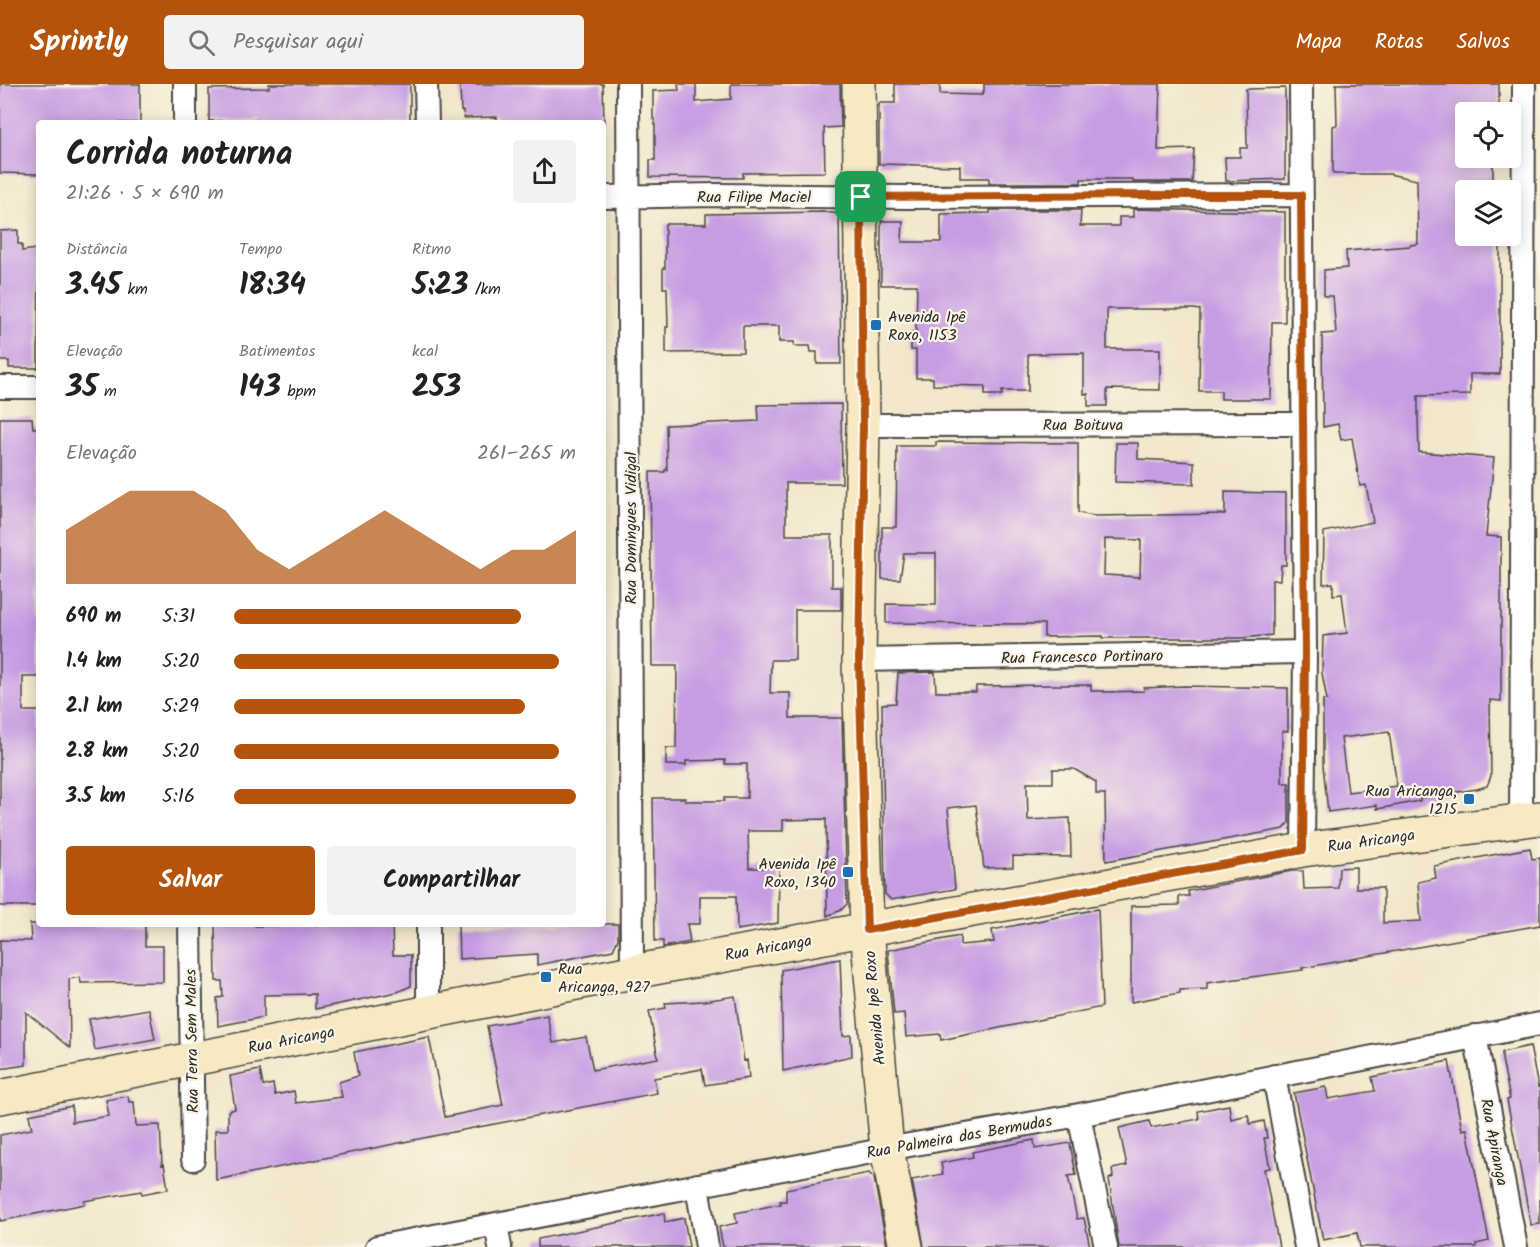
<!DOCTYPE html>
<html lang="pt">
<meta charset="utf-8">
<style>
:root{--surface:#fff;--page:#f2f2f2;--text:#222;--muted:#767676;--accent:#b45309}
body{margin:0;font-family:Kalam,sans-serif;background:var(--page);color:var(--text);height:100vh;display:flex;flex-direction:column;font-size:22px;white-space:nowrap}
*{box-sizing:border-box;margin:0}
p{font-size:20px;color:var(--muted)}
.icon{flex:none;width:33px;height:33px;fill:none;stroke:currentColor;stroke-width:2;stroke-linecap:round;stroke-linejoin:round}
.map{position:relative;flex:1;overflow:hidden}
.drawer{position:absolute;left:36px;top:36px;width:570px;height:807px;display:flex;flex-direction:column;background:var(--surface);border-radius:6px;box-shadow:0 3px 15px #0003}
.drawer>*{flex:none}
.controls{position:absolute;left:1455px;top:18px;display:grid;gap:12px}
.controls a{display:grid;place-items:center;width:66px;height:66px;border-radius:6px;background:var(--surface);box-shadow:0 3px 15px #0003;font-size:30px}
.pin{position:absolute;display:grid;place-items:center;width:51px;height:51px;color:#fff;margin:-26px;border-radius:12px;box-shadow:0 3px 9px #0006}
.round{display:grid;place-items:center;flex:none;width:63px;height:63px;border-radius:6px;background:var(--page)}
.summary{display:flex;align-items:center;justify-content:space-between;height:102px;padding:0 30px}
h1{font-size:33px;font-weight:700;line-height:45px}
.figures{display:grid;grid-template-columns:repeat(3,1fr);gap:9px;height:102px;padding:6px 30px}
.figures div{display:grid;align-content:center}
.figures b{font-size:30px;font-weight:700}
.figures small{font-size:16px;font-weight:400}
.figures p{font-size:16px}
.chart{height:168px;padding:12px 30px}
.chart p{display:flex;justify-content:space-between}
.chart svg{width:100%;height:108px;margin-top:6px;fill:var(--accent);opacity:.7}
.action{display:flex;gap:12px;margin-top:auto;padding:12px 30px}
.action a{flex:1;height:69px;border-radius:6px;background:var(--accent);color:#fff;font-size:24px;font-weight:700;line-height:69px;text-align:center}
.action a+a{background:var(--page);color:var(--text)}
ul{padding:0 30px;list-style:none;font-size:20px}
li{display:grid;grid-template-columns:96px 72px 1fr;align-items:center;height:45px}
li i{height:15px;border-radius:8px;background:var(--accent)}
header{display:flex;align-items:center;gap:36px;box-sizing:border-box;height:84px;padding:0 30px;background:var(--accent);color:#fff}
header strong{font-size:28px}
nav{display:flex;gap:33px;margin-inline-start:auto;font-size:21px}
.search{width:420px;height:54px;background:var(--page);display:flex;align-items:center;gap:15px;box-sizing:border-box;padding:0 21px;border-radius:6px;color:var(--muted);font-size:22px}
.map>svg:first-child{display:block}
.building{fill:#c69ce3;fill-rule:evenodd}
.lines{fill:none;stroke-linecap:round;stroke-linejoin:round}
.street-casing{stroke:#494743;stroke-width:26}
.secondary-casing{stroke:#494743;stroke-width:36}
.street{stroke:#fff;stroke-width:22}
.secondary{stroke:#f6e9c3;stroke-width:33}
.route-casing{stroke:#fff;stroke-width:12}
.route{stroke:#b45309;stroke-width:8}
.poi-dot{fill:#1f6fb2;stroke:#fcf5e5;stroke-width:2}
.labels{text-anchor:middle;stroke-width:4.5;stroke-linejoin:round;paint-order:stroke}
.street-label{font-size:16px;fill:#2b2b2b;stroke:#fcf5e5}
.poi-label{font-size:16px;fill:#2b2b2b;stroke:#fcf5e5;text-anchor:start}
</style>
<header>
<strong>Sprintly</strong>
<div class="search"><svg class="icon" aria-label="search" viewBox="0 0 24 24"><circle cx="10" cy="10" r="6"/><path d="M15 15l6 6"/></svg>Pesquisar aqui</div>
<nav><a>Mapa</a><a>Rotas</a><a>Salvos</a></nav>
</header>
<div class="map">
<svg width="1540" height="1163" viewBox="0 0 1540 1163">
<rect width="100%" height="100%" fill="#fcf5e5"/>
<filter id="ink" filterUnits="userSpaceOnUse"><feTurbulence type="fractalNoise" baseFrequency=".0167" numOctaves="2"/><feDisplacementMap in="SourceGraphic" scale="12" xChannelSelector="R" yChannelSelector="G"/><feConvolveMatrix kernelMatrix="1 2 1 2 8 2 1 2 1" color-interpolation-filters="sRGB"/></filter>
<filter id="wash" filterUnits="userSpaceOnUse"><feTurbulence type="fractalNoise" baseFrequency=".008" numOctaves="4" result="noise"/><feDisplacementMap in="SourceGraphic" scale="24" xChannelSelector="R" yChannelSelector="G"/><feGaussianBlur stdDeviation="1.35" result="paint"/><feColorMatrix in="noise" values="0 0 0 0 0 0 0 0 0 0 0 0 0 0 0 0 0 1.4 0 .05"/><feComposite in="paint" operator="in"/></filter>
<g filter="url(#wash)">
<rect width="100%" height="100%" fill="#f2e7cb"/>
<g id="blocks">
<path class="building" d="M 0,0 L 140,0 L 140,39 L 39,39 L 39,90 L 0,89 Z
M 269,0 L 410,0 L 410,39 L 259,39 L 258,36 L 209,37 L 209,5 L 269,4 Z
M 460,0 L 603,0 L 604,39 L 497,39 L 497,33 L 464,34 L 463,27 L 461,27 Z
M 678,0 L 696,0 L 696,18 L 731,15 L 731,0 L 840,0 L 841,43 L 824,44 L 825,88 L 743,89 L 743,94 L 650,93 L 650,76 L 655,76 L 655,35 L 653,35 L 653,7 L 679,6 Z
M 895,0 L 940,0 L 940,10 L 982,11 L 982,8 L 984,8 L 984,0 L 1160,0 L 1158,66 L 1194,65 L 1192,98 L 1133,98 L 1133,95 L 1081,95 L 1081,99 L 989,99 L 989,94 L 960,94 L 960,82 L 879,80 L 879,19 L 895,19 Z
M 1336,0 L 1499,0 L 1499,28 L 1466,28 L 1466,77 L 1493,78 L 1493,106 L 1466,106 L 1466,152 L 1500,152 L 1500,290 L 1470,290 L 1470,311 L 1418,312 L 1418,335 L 1419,368 L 1494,374 L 1486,452 L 1501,453 L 1501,617 L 1490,616 L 1491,692 L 1487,702 L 1477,705 L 1420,714 L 1420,717 L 1377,725 L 1377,721 L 1328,728 L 1323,681 L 1323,616 L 1327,616 L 1322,589 L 1323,552 L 1347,549 L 1342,510 L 1333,511 L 1333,499 L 1323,500 L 1324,448 L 1373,438 L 1366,401 L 1360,402 L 1352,354 L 1341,356 L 1338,340 L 1323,343 L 1322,250 L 1336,249 L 1333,212 L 1324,212 L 1324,186 L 1347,184 L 1346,167 L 1410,162 L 1410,161 L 1418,160 L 1417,96 L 1389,90 L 1333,90 L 1333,42 L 1337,41 ZM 1389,648 L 1397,702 L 1348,708 L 1341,654 Z
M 1285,4 L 1285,95 L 1226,97 L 1225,73 L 1240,73 L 1240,64 L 1247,64 L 1246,5 Z
M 1133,125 L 1285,128 L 1285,238 L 1272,238 L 1271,315 L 1221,315 L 1221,307 L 1199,307 L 1200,226 L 1194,225 L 1107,225 L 1107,265 L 1160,265 L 1160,306 L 1107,305 L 1107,322 L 1088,322 L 1088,310 L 1084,310 L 1084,269 L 1028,270 L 1028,307 L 1002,307 L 1002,311 L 985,311 L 985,302 L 933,301 L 933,294 L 916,294 L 916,266 L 911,266 L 911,248 L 916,248 L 917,201 L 881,201 L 881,137 L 903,137 L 902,158 L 941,158 L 941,130 L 990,129 L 990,126 L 1081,126 L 1080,142 L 1119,142 L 1119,133 L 1133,133 Z
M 825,128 L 839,130 L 841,280 L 817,280 L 817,268 L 811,268 L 810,262 L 794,262 L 794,258 L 779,258 L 779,242 L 743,242 L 743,268 L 666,269 L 666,243 L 668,243 L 667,204 L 663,204 L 663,184 L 665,184 L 665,140 L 706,140 L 706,130 Z
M 18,146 L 18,160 L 22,160 L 22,167 L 36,165 L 36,169 L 39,168 L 38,284 L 9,284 L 9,277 L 0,277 L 0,147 Z
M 841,320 L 842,399 L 786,399 L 786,451 L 832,451 L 832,503 L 841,503 L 841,526 L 795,526 L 795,576 L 771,576 L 770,609 L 790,609 L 790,634 L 842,634 L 847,820 L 841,826 L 827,832 L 826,735 L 783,736 L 783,747 L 748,747 L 749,784 L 779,784 L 778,839 L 737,846 L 736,812 L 700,812 L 700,840 L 687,840 L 690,858 L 663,863 L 663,857 L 655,857 L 653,714 L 685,714 L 685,717 L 724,717 L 724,714 L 747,714 L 747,680 L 725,680 L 725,676 L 686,677 L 686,681 L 666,681 L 666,664 L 676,664 L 677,582 L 652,582 L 650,388 L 665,388 L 665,386 L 667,386 L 666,341 L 759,337 L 758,321 Z
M 0,334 L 32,334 L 33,344 L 39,344 L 39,593 L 23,593 L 23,627 L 39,627 L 39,787 L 37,787 L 37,822 L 0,822 Z
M 936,358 L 1078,359 L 1078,429 L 1094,432 L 1225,430 L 1225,408 L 1286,409 L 1286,481 L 1281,481 L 1280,496 L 1272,496 L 1272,551 L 1242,554 L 1103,554 L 1103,552 L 1044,553 L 1044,540 L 886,539 L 886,520 L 936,521 L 936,469 L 904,469 L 900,495 L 882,495 L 882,443 L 896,443 L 897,362 L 936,362 ZM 1105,455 L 1141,456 L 1140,493 L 1104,491 Z
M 1116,359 L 1138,359 L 1138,375 L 1194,378 L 1194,400 L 1115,398 Z
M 935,588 L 936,608 L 976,608 L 976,602 L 1057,601 L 1091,601 L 1091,607 L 1104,607 L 1104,608 L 1144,607 L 1144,604 L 1184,602 L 1288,604 L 1288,647 L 1282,647 L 1282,699 L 1289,699 L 1289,739 L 1284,745 L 1106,777 L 1105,710 L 1096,710 L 1096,698 L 1074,685 L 1053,685 L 1053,699 L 1027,699 L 1028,736 L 1070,734 L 1071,773 L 1013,772 L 1013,783 L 984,784 L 976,721 L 948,724 L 955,805 L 891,816 L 885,810 L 882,620 L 896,619 L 898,589 Z
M 1530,764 L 1532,775 L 1540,774 L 1540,841 L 1302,884 L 1303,886 L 1207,899 L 1207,905 L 1180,906 L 1180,909 L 1131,918 L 1131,822 L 1179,821 L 1179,812 L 1189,812 L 1188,807 L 1292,787 L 1303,787 L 1304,805 L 1338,804 L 1339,784 L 1356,783 L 1356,804 L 1383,804 L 1383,839 L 1421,837 L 1418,798 L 1436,794 L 1434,782 Z
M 1098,825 L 1102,923 L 941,956 L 940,950 L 906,953 L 904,929 L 894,930 L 888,866 L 960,852 L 960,861 L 994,858 L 992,846 Z
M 30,840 L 145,840 L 145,862 L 163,862 L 163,898 L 81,899 L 80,893 L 69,895 L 70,964 L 26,928 L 26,981 L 0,985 L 0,856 L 31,857 Z
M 215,840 L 255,840 L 255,842 L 392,840 L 393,871 L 411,871 L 411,902 L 397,908 L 315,925 L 315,910 L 264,911 L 264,933 L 218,942 L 217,914 L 223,913 L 222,897 L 216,897 Z
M 458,840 L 618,840 L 618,855 L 613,866 L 537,881 L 537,870 L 459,875 Z
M 840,875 L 843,952 L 851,951 L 852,972 L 783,987 L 781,886 Z
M 735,912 L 744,977 L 747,976 L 749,994 L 705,1001 L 702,985 L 654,994 L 657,1009 L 468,1045 L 216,1096 L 215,1046 L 228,1046 L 228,1027 L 235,1025 L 230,992 L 260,986 L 263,1002 L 273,1000 L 275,1011 L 294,1007 L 296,1019 L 342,1013 L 339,998 L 358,992 L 354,968 L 429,953 L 445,1033 L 503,1021 L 487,942 L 547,931 L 553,959 L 586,953 L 593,986 L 658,974 L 649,927 L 666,924 L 665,919 L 704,917 Z
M 149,925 L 155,955 L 95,966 L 89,935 Z
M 1530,962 L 1538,1003 L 1540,1002 L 1540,1140 L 1531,1141 L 1507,1016 L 1510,1015 L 1502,975 L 1502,968 Z
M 1449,977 L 1462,1046 L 1467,1045 L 1489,1157 L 1476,1160 L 1476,1163 L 1360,1163 L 1357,1149 L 1323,1156 L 1294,1009 L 1326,1003 L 1328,1015 L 1375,1007 L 1372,993 Z
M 128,1012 L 129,1018 L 134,1018 L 136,1042 L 160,1041 L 162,1081 L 164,1080 L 168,1105 L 142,1110 L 141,1107 L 84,1117 L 85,1120 L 0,1137 L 0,1051 L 32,1045 L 29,1031 L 72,1022 L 72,1038 L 109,1032 L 106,1016 Z
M 1229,1021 L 1231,1035 L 1248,1031 L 1250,1040 L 1264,1037 L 1267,1054 L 1264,1054 L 1270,1084 L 1264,1085 L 1279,1163 L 1119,1163 L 1109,1095 L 1113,1093 L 1112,1085 L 1127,1082 L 1119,1044 L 1149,1037 L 1151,1044 L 1199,1035 L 1198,1027 Z
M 1034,1056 L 1035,1065 L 1070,1059 L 1076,1091 L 1068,1092 L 1077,1135 L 1084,1134 L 1090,1163 L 924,1163 L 912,1096 L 943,1090 L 941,1079 L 973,1073 L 972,1068 Z
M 869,1089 L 874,1094 L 887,1163 L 723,1163 L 719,1143 L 737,1139 L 735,1129 L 781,1120 L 780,1117 L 786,1117 L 786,1105 Z
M 664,1129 L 665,1138 L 684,1134 L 689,1163 L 538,1163 L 538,1155 Z"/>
</g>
</g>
<g filter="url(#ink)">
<use href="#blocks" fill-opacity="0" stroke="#494743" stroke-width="1.5"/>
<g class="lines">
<defs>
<path id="street" d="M 426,0 L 427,39
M 628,0 L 632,888
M 1301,0 L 1305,568 L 1303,766
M 185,39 L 185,0
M 603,113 L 716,111 L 908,113 L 1301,111
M 0,303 L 39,303
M 863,341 L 1304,340
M 859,576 L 1305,568
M 1521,737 L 1524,0
M 190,840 L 193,1075
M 428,840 L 428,929
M 1475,952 L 1516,1163
M 1274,992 L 1306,1163
M 1079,1031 L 1106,1163
M 697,1101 L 707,1163
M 496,1140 L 500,1163
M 377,1163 L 887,1065 L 1079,1031 L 1540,940"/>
<path id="secondary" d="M 859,0 L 863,341 L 859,576 L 867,846 L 887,1065 L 906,1163
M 0,1013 L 632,888 L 1303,766 L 1540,734"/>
</defs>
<use href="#street" class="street-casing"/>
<use href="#secondary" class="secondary-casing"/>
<use href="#street" class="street"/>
<use href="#secondary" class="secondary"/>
</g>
</g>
<g class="lines" filter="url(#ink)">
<defs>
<path id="route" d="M 1153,111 L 1301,111 L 1305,568 L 1303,766 L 867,846 L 859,576 L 863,341 L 861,113 Z"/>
</defs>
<use href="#route" class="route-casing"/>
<use href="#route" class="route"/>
</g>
<g class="poi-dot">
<rect x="870" y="235" width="12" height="12" rx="3"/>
<rect x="1463" y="709" width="12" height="12" rx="3"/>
<rect x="842" y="782" width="12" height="12" rx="3"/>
<rect x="540" y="887" width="12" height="12" rx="3"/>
</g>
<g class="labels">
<g class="street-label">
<text x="754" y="118">Rua Filipe Maciel</text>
<text x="1083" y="346">Rua Boituva</text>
<text transform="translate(630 444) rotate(-90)" y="6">Rua Domingues Vidigal</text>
<text transform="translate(1082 572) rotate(-1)" y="6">Rua Francesco Portinaro</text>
<text transform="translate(1371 756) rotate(-8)" y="6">Rua Aricanga</text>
<text transform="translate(768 863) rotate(-10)" y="6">Rua Aricanga</text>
<text transform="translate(874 924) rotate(-95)" y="6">Avenida Ipê Roxo</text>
<text transform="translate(291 955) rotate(-11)" y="6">Rua Aricanga</text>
<text transform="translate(191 957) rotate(-91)" y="6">Rua Terra Sem Males</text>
<text transform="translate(959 1052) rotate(-10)" y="6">Rua Palmeira das Bermudas</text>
<text transform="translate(1495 1058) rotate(79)" y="6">Rua Apiranga</text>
</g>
<g class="poi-label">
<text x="888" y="238">Avenida Ipê<tspan x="888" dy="18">Roxo, 1153</tspan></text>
<text x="1457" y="712" text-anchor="end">Rua Aricanga,<tspan x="1457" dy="18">1215</tspan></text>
<text x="836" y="785" text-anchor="end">Avenida Ipê<tspan x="836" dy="18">Roxo, 1340</tspan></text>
<text x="558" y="890">Rua<tspan x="558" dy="18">Aricanga, 927</tspan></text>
</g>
</g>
</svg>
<div class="controls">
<a><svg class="icon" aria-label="locate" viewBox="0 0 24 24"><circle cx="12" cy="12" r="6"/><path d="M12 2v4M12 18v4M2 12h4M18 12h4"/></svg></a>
<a><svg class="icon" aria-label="layers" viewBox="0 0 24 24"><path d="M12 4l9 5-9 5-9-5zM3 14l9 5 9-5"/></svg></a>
</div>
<div class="pin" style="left:861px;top:113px;background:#1e9e55"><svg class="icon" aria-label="arrive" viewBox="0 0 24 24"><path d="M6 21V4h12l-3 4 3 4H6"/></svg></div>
<section class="drawer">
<div class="summary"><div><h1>Corrida noturna</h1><p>21:26 · 5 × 690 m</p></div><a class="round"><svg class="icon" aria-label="share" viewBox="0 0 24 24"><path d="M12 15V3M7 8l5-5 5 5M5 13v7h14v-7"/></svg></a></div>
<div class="figures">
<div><p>Distância</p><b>3.45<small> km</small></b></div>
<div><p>Tempo</p><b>18:34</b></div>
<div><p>Ritmo</p><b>5:23<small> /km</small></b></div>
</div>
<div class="figures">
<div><p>Elevação</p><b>35<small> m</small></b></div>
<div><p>Batimentos</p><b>143<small> bpm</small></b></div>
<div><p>kcal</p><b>253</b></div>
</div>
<div class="chart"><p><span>Elevação</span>261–265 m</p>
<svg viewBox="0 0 160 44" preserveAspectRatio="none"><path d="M0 44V22L10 14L20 6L30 6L40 6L50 14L60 30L70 38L80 30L90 22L100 14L110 22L120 30L130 38L140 30L150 30L160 22V44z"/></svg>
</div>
<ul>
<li><b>690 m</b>5:31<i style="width:84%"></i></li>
<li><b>1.4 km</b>5:20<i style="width:95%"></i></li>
<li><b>2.1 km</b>5:29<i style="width:85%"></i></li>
<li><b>2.8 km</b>5:20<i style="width:95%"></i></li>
<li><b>3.5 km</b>5:16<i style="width:100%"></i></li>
</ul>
<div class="action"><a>Salvar</a><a>Compartilhar</a></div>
</section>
</div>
